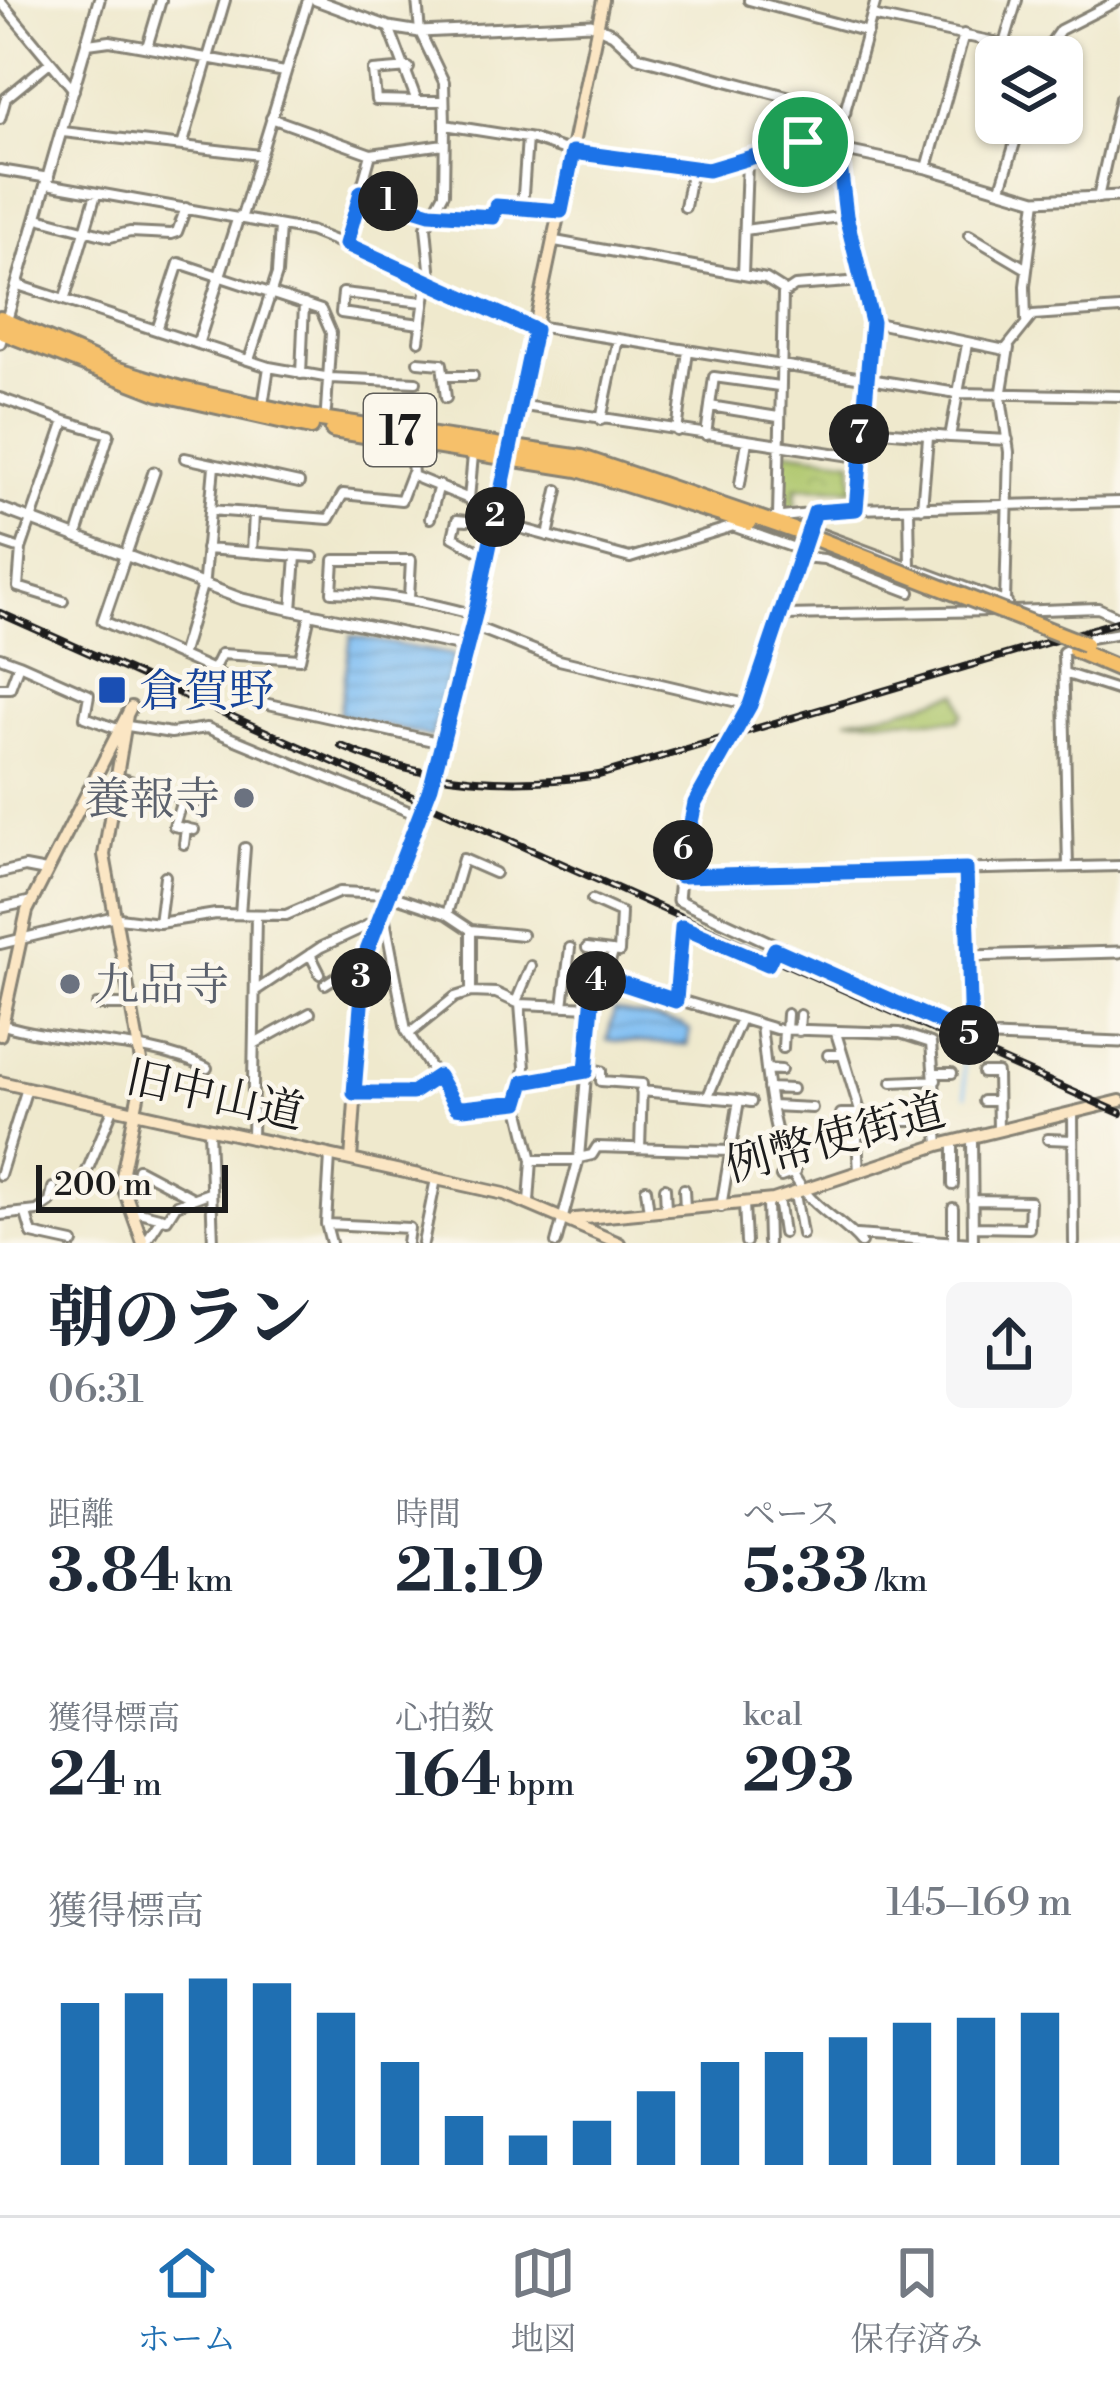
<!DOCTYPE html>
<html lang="ja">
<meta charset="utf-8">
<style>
:root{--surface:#fff;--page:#f6f6f7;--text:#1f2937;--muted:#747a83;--line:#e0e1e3;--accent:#1f6fb2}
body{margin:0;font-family:"Libre Bodoni","Noto Serif JP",serif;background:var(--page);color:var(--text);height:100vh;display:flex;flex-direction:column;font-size:45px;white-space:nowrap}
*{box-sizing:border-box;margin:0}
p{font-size:39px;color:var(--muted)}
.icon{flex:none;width:66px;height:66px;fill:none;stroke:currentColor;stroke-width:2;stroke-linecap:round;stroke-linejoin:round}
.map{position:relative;height:1243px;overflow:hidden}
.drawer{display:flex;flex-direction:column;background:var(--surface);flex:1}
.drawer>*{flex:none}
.tools{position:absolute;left:975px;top:36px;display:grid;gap:24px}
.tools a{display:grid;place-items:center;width:108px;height:108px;border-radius:18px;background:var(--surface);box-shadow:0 3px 9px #0004;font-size:60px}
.scale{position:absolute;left:36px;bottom:30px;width:192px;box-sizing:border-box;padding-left:12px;border:6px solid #1c1c1c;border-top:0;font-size:33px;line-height:42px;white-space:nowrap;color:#1c1c1c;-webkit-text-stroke:9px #fbf7ec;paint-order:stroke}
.pin{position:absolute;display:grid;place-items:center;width:102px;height:102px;color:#fff;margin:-51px;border:6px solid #fff;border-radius:50%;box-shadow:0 3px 12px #0007}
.km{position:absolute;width:60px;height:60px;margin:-30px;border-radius:50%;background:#222;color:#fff;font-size:33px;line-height:60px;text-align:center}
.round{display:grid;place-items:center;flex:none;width:126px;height:126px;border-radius:18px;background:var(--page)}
.summary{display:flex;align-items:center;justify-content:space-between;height:204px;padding:0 48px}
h1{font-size:66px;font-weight:800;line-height:90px}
.metrics{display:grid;grid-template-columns:repeat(3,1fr);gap:18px;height:204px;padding:12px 48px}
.metrics div{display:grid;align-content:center}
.metrics b{font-size:60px;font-weight:800}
.metrics small{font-size:33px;font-weight:400}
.metrics p{font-size:33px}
.chart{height:336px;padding:24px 48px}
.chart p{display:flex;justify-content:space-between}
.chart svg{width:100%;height:216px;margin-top:12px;stroke:var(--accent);stroke-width:6}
.tabs{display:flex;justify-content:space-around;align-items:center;height:168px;border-top:3px solid var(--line);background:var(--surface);font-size:33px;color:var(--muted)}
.tabs a{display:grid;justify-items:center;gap:6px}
.tabs .current{color:var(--accent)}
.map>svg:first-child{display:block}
.grass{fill:url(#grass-tufts);stroke:#647144;stroke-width:3}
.park{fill:url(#park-crowns);stroke:#647144;stroke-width:3}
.water{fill:url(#water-rules);stroke:#4e6d88;stroke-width:3}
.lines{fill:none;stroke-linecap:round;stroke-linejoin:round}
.stream{stroke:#7fbef3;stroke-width:3}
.minor-casing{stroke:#868274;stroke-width:14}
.tertiary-casing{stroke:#868274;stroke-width:15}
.secondary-casing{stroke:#868274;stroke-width:16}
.trunk-casing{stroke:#868274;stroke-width:20}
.minor{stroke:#fff;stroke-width:8}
.tertiary{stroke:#fff;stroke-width:9}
.secondary{stroke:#fbe6c4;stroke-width:10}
.trunk{stroke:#f6c06b;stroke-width:14}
.rail-casing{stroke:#1c1c1c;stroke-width:8}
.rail{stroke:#fbf7ec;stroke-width:3;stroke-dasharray:9;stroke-linecap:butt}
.trunk-bridge-casing{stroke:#868274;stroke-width:20;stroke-linecap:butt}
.trunk-bridge{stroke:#f6c06b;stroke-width:14}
.route-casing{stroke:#fff;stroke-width:24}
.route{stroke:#1a73e8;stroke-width:15}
.transit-dot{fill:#1a4fb4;stroke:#fbf7ec;stroke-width:4.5}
.worship-dot{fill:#6b7280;stroke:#fbf7ec;stroke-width:4.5}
.labels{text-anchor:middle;stroke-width:9;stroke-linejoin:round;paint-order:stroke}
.shield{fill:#fbf7ec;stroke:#5f5e5a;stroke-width:3}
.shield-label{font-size:42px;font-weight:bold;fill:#1c1c1c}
.transit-label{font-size:45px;fill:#164399;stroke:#fbf7ec;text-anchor:start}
.worship-label{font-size:45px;fill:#5b616d;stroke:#fbf7ec;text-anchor:end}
.street-label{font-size:45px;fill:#1c1c1c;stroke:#fbf7ec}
</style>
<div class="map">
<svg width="1120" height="1243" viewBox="0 0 1120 1243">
<defs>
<pattern id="grass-tufts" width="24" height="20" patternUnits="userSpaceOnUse" patternTransform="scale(3)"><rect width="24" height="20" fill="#adc66b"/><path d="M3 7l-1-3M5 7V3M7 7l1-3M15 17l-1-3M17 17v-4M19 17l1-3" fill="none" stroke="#94aa5c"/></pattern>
<pattern id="park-crowns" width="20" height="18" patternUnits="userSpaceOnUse" patternTransform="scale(3)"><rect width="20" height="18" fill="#adc66b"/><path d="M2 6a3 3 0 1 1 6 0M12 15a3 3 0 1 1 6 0" fill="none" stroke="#94aa5c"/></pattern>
<pattern id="water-rules" width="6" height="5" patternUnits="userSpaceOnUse" patternTransform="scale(3)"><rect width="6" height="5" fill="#7fbef3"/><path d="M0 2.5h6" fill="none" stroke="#6da3d0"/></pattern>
</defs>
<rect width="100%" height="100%" fill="#fbf7ec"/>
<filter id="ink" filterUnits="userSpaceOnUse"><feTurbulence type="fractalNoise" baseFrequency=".00833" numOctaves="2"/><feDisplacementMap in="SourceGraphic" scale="24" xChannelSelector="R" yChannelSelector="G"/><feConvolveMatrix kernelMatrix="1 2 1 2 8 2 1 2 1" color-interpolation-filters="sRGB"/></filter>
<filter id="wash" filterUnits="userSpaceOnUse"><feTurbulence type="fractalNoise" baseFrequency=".004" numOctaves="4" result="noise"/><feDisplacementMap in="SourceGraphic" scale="48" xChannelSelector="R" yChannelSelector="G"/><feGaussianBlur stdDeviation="2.7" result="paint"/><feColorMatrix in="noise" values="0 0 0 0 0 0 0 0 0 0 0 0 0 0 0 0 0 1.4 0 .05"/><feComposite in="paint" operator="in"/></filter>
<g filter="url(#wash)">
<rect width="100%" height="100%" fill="#efe9cd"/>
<path class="grass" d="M 958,693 L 963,714 L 958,720 L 846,719 L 896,711 Z"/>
<path class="park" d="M 780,450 L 852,460 L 853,489 L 796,488 L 795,510 L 784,513 L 779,510 Z"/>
<path class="water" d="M 351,636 L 454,655 L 432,737 L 339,715 Z
M 614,1011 L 681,1024 L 690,1030 L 687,1045 L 607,1040 Z"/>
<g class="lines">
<path class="stream" d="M 962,1054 L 966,1095"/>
</g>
</g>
<g filter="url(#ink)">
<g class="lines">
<defs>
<path id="minor" d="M 417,0 L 420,32 L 444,82 L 445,125 L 533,139 L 572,152
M 749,0 L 868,32
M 0,1 L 74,90
M 872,16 L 1004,44 L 1017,0
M 389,27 L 417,101 L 441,101
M 88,44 L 110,41 L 285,72
M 147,47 L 161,0
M 1041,57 L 1060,30 L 1119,0
M 409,68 L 373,71 L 376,100 L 417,101
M 271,118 L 371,154 L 444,144
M 0,119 L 6,98 L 50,62
M 63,132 L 260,155
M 183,143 L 225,0
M 835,147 L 876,0
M 838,149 L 846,213 L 872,322 L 856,509
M 927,168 L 964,34
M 0,170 L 49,178
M 47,184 L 310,231 L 431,279 L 535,330
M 1001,188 L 1021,123
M 361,192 L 430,213 L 493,217 L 496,207 L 561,211
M 1098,198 L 1120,98
M 685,207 L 692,169
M 522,209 L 527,138
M 38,218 L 110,237 L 130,232 L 171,234 L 177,232 L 186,208
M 241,219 L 308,0
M 745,230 L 846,216
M 969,235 L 1027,269
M 555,241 L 766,279 L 785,291
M 346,245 L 371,154
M 743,275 L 747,161
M 431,279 L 426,227 L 444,193 L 445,125
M 18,285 L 269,367 L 330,378 L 416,382
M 65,298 L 96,194
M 1026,320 L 1025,286 L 1036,200
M 872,322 L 1005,350 L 1033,315 L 1120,309
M 420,324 L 341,313 L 343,293 L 423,302
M 536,326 L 957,393 L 1120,396
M 157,330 L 179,263 L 321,310 L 331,333 L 326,410
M 419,341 L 428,278
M 249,360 L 277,274 L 280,226
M 418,362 L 442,364 L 446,398
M 301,374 L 304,304
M 446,376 L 473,376
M 0,398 L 65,421
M 264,399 L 269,367
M 518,405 L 858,457
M 710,406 L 778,417
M 601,420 L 618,339
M 859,429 L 950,437 L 967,344
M 677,431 L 688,351
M 706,435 L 714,377 L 779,386
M 950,437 L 1008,440
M 411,443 L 413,476 L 469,499 L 492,529
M 185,458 L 299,483
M 740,484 L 747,441
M 469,499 L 473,455
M 909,508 L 910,567
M 922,508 L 928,438
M 210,510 L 329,519 L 343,494 L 401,500 L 411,474
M 778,517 L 783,294 L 795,286 L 862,281
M 430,518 L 439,485
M 773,518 L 856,509 L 1120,502
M 467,521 L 457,520 L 453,537 L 487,556
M 494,521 L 630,558 L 737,525
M 732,526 L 803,551
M 811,530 L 1007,603
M 548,536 L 558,490
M 0,542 L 21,549
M 206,549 L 313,557
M 252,553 L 254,513
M 801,557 L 824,559 L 910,592
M 409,598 L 411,560 L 334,560 L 332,592 C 383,593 426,602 475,615
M 63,601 L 18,587 L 21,549 L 65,421 L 109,434 L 77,535
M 1005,603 L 1009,452 L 1001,397 L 1009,348
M 292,610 L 296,556
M 1013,611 L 1098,608 L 1120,618
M 784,615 L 992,611
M 103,621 L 213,670 L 264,703 L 442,743
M 473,626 L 559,660 L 750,705
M 181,656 L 204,579 L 214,466
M 0,657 L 19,664
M 213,670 L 221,654 L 300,659 L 310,614
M 1064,673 L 1120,691
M 0,688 L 10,688 L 19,664 L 89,695 L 85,717 L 120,730
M 128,726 L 171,733 L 207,728 L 420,816
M 120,778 L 196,802
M 183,797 L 174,826 L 194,830
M 184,844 L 186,828
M 1068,867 L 1063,652 L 1090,638 L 1120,633
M 0,873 L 25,867 L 46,871
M 680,876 L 1120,866
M 0,908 L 32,901
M 240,914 L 245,848
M 384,914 L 406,1030 L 456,1107 L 518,1103
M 447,914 L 463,859 L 495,873
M 159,923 L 165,876
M 471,930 L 522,935
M 0,944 L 111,917 L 159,923 L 216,914 L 286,915 L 340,892 L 387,894 L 447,914 L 471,930 L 471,992 L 496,993 L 520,1004 L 591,1007
M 587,948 L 619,952 L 621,913 L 592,900
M 310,954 L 320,974
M 606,978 L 613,951
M 325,984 L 364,959
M 258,989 L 321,947 L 375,922
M 676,1001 L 682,927 L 768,964 L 775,949
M 516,1002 L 531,966
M 520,1004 L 525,1068 L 518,1103 L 532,1160 L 529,1202
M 97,1005 L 129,1005
M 563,1006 L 570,948
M 0,1024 C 67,1045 146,1038 207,1068
M 761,1026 C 768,1080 770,1151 806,1193 C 822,1213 846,1224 861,1243
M 786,1030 L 787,1014
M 799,1031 L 800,1015
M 836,1033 L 863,1121 L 857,1138 L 859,1172
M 409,1034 L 455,997 L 471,992
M 256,1043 L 310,1013
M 783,1048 L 784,1030
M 828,1055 L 841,1055
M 586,1068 L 601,1071 L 601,1081 L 642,1084 L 640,1148
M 766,1069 L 781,1070
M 936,1073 L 952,1073
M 983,1073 L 997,1073 L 998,1131
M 892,1082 L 936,1080
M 523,1083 L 586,1071
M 768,1088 L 792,1089
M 641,1091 L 739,1100 L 721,1207
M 355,1093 L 412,1093 L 438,1076
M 708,1096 L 740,1021
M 739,1100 L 751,1102
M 983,1101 L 997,1101
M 772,1106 L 812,1108
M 1073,1113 L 1074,1243
M 841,1114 L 859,1114
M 896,1121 L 938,1121
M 209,1129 L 213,1243
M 252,1139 L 256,915
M 1048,1139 L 1073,1140
M 839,1140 L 857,1141
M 330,1156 L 326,1224 L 331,1243
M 579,1158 L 592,1155 L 597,1147 L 730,1151
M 532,1160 L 578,1160
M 87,1171 L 113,1109
M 123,1173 L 136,1177 L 138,1169 L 191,1197
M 0,1175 L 27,1088
M 781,1177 L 795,1172
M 953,1185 L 953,1142
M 665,1188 L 666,1210
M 646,1189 L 649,1212
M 684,1189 L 685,1208
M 795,1194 L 802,1234
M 778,1199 L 783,1233
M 972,1200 L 1030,1201 L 1029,1228 L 973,1227
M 767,1201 L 768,1243
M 744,1204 L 746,1242
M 131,1210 L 167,1219 L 176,1205 L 209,1193
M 26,1214 L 32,1234 L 73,1243
M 0,1215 L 37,1211 L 50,1202 L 53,1188
M 326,1224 L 409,1228 L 407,1243
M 856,1235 L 973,1243 L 972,1137
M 953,1242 L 953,1208
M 145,1243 L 160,1220
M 423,1243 L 436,1179
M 556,1243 L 579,1158 L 594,982 L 606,978 L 776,1029 L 900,1033 L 931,1043 L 939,1145"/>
<path id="tertiary" d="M 316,0 L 389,27 L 420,32 L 591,24 L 613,34 L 638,57 L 845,112
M 573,152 L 708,170 L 803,142 L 927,168 L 1036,200 L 1120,196
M 0,343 L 99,0
M 198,343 L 238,218
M 0,508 L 242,599 L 466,647
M 815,512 L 750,705 L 696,803 L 684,835 L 678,900 L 971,1036 L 1120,1042
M 103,621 L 154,472
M 966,869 L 971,1036
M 969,956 L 1120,952"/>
<path id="secondary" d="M 127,715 L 104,855 L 143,1072 L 121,1181 L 143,1243
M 0,1035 L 27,911 L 131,707
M 0,1082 L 504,1194 L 619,1243
M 351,1160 L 365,956 L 428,796 L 475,615 L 603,0
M 575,1219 L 773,1200 L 939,1145 L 1120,1101"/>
<path id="trunk" d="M 0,319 L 112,368 L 181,389 L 314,418 L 582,458 L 802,533
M 0,331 L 159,393 L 311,427
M 333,430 L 578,469 L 749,523
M 1075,650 L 1120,669"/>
</defs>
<use href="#minor" class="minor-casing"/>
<use href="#tertiary" class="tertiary-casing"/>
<use href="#secondary" class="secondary-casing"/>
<use href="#trunk" class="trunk-casing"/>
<use href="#minor" class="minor"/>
<use href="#tertiary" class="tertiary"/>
<use href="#secondary" class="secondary"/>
<use href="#trunk" class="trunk"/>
<defs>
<path id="rail" d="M 0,613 L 1120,1113
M 341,746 C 422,782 512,788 599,775 L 1120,621"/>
</defs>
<use href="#rail" class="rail-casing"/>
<use href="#rail" class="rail"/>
<defs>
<path id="trunk-bridge" d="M 802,533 L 1085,644"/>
</defs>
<use href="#trunk-bridge" class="trunk-bridge-casing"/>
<use href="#trunk-bridge" class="trunk-bridge"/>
</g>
</g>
<g class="lines" filter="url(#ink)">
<defs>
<path id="route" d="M 803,142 L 838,148 L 846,216 L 872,322 L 856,509 L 815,512 L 750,705 L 695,803 L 680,876 L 966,869 L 971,1036 L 775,949 L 768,964 L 682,927 L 676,1001 L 606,978 L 594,982 L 586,1071 L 524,1082 L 518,1102 L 463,1108 L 456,1107 L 438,1076 L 412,1093 L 354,1093 L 365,956 L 431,786 L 475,615 L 535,330 L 346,244 L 361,192 L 430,213 L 493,217 L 496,206 L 561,211 L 573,152 L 708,170 Z"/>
</defs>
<use href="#route" class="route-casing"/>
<use href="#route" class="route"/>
</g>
<rect class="transit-dot" x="97" y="675" width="30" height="30" rx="6"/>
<g class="worship-dot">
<circle cx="244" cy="798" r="12"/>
<circle cx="70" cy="984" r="12"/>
</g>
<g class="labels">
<rect class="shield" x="364" y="394" width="72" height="72" rx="9"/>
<g class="shield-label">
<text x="400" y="445">17</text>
</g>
<g class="transit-label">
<text x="139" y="706">倉賀野</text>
</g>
<g class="worship-label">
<text x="220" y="814">養報寺</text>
<text x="94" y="1000" text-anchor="start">九品寺</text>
</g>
<g class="street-label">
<text transform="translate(215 1094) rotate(12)" y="16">旧中山道</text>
<text transform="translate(835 1137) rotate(-15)" y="16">例幣使街道</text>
</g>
</g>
</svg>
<div class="tools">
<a><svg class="icon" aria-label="layers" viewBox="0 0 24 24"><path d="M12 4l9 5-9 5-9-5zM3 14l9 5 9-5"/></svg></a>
</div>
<div class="scale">200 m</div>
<div class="pin" style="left:803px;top:142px;background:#1e9e55"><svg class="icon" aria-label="arrive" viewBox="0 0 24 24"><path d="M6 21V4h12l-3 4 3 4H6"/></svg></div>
<b class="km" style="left:388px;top:201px">1</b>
<b class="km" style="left:495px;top:517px">2</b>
<b class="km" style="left:361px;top:978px">3</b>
<b class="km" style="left:596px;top:981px">4</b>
<b class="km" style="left:969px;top:1035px">5</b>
<b class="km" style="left:683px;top:850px">6</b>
<b class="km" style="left:859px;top:434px">7</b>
</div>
<section class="drawer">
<div class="summary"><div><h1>朝のラン</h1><p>06:31</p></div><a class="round"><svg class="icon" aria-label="share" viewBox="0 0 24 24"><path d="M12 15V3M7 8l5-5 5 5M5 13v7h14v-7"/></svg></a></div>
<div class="metrics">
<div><p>距離</p><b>3.84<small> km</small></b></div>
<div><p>時間</p><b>21:19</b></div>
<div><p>ペース</p><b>5:33<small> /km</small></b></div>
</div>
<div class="metrics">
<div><p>獲得標高</p><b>24<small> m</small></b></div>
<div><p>心拍数</p><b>164<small> bpm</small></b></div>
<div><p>kcal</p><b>293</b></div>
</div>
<div class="chart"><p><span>獲得標高</span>145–169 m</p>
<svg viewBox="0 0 160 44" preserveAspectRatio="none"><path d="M5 44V11M15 44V9M25 44V6M35 44V7M45 44V13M55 44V23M65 44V34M75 44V38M85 44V35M95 44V29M105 44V23M115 44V21M125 44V18M135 44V15M145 44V14M155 44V13"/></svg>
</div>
</section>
<nav class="tabs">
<a class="current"><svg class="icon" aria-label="home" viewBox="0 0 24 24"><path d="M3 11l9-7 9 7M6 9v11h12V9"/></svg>ホーム</a>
<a><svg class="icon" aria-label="map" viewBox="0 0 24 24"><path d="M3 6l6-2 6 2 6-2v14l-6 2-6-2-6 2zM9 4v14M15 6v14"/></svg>地図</a>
<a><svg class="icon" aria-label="saved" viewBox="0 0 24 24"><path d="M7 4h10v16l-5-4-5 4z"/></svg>保存済み</a>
</nav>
